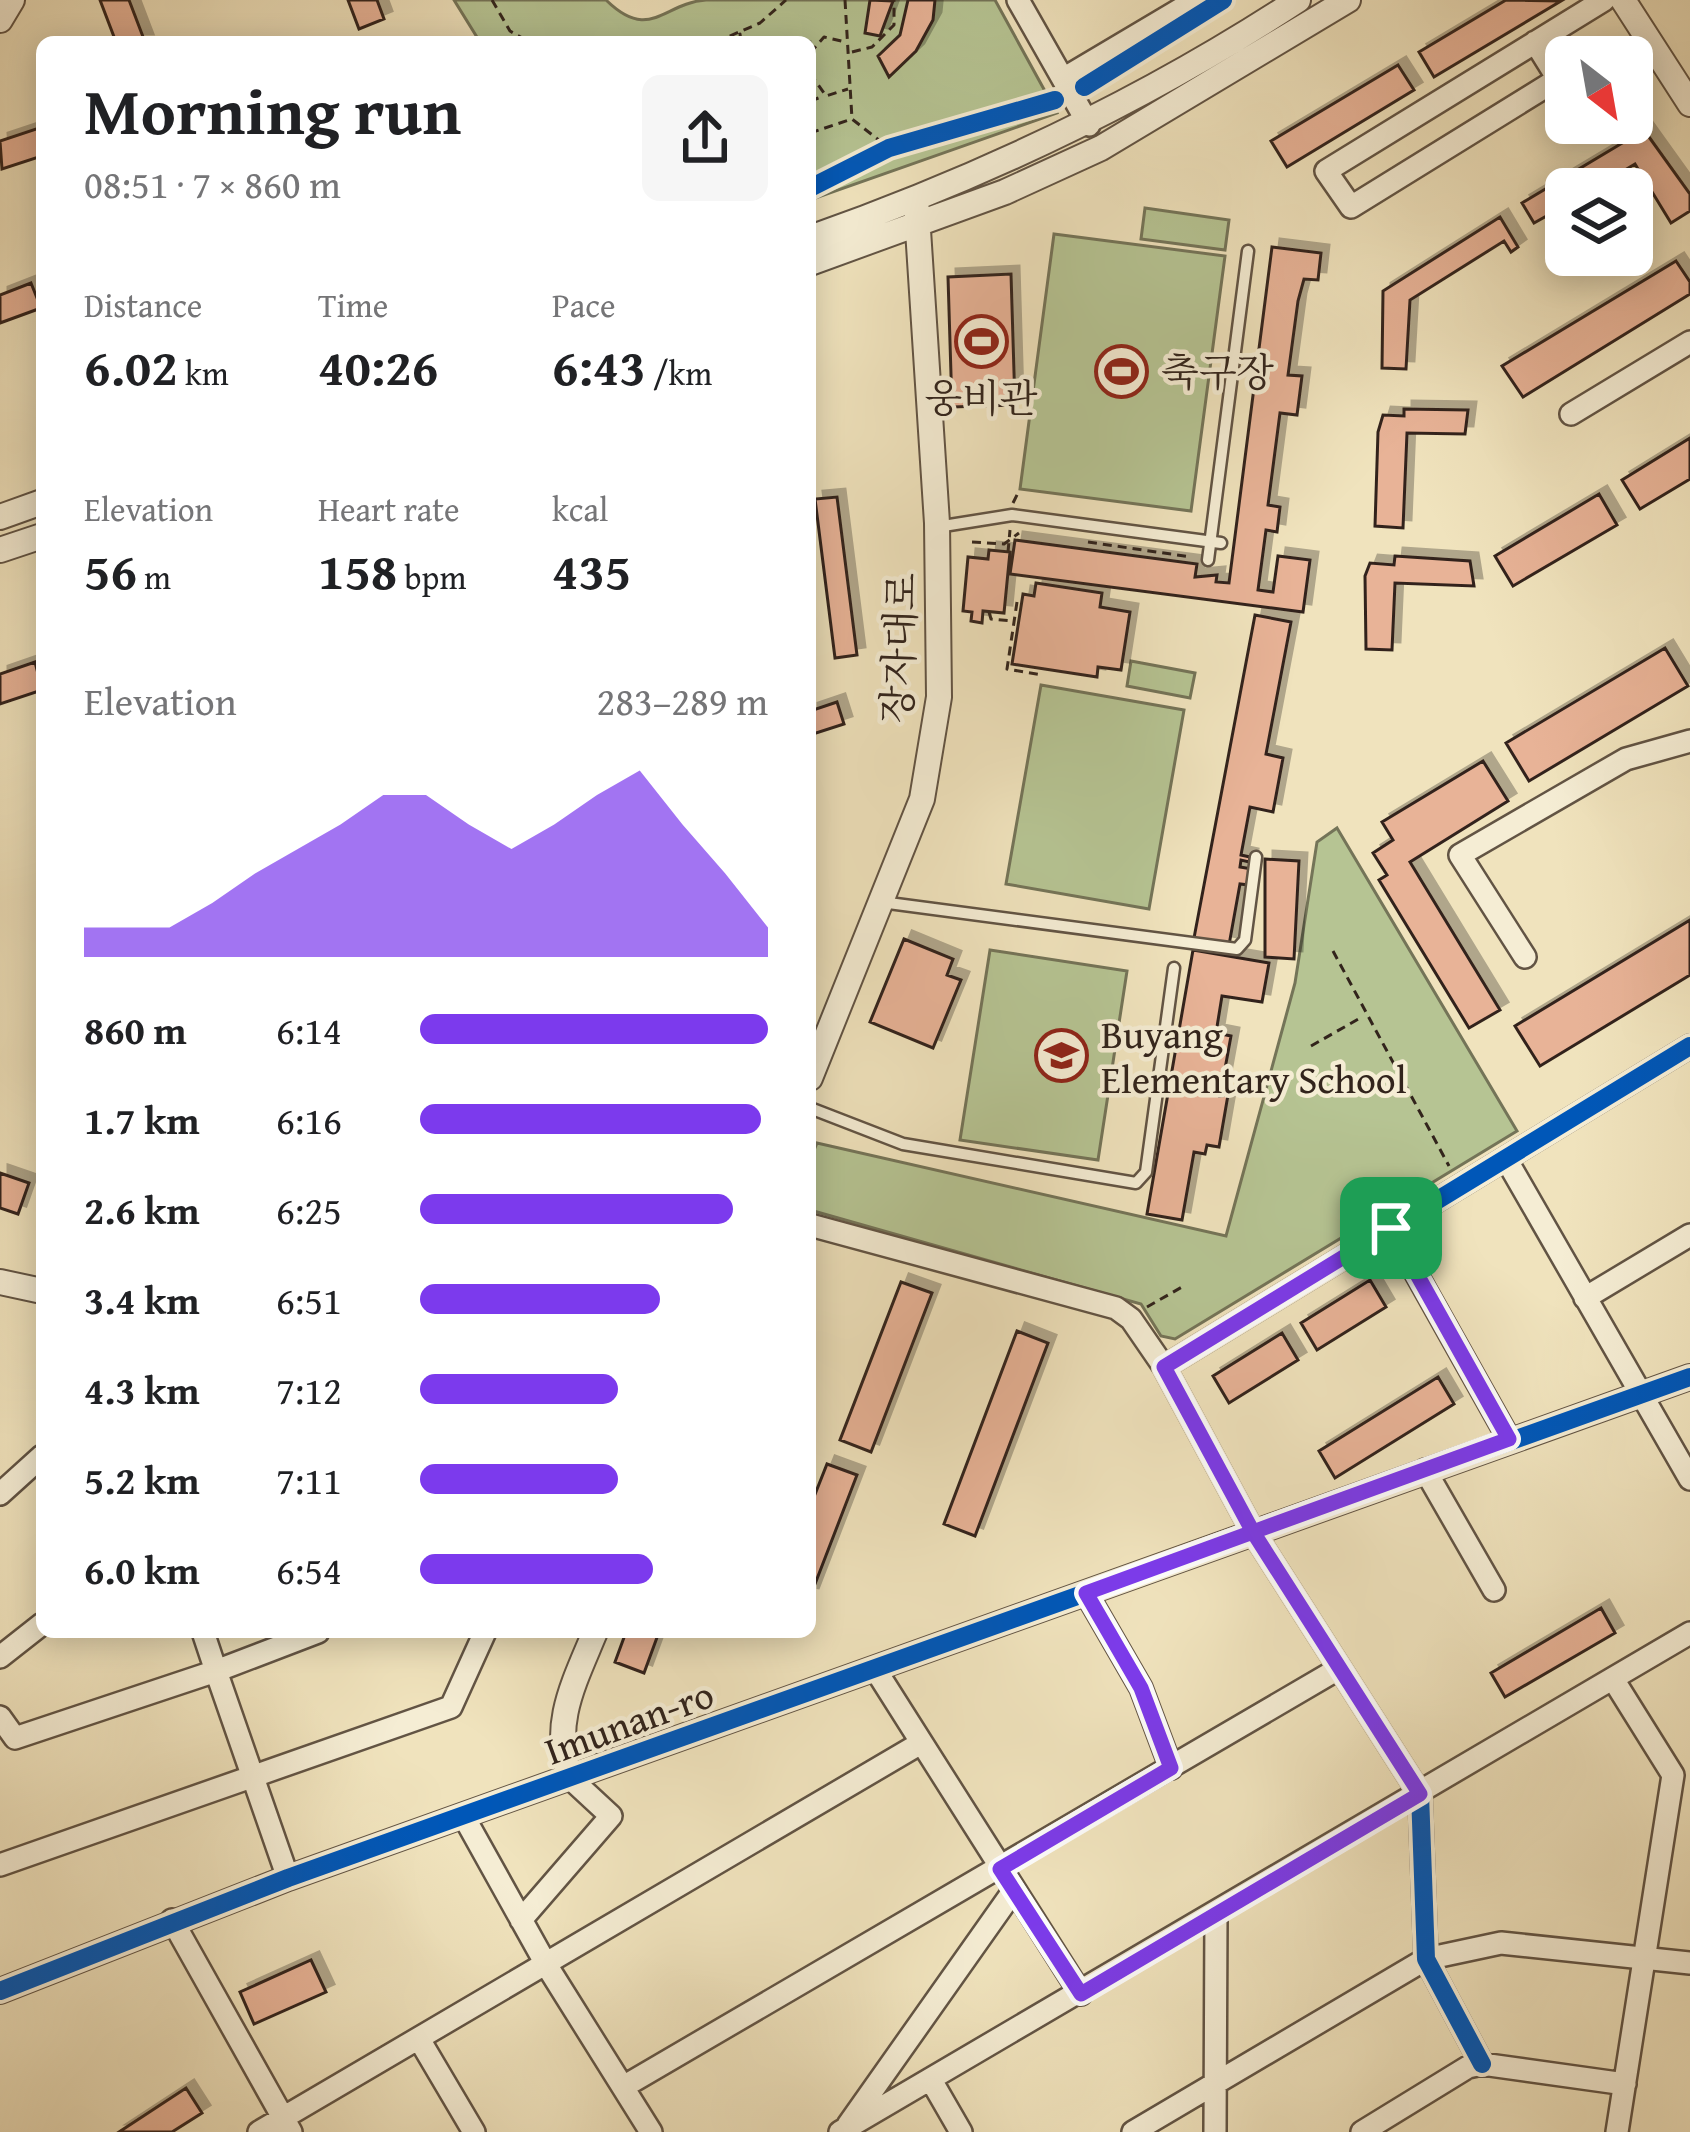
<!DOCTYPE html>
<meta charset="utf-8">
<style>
:root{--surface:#fff;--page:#f6f6f6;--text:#202124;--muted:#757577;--accent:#7c3aed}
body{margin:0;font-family:"Gentium Book Plus","Noto Serif KR",serif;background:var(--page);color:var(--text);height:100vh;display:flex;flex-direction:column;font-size:45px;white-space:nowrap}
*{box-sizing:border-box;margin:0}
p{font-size:39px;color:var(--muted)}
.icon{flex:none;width:66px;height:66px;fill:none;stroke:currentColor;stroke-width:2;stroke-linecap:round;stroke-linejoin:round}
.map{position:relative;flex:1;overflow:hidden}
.details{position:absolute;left:36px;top:36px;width:780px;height:1602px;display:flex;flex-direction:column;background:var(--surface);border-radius:18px;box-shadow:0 6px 30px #0003}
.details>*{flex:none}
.needle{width:78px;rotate:149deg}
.fabs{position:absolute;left:1545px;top:36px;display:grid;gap:24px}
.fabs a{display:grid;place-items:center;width:108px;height:108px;border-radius:18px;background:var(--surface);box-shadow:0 6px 30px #0003;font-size:60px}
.pin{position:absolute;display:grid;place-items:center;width:102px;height:102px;color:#fff;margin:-51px;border-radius:24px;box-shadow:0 6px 18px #0006}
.round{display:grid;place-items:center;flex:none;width:126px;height:126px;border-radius:18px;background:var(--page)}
.head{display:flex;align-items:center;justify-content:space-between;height:204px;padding:0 48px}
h1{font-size:66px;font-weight:700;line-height:90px}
.metrics{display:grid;grid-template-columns:repeat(3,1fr);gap:18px;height:204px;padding:12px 48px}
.metrics div{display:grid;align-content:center}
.metrics b{font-size:51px;font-weight:700}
.metrics small{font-size:33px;font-weight:400}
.metrics p{font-size:33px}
.chart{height:336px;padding:24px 48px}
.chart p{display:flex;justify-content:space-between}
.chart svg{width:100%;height:216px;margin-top:12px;fill:var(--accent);opacity:.7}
ul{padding:0 48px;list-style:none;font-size:39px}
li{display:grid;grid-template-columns:192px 144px 1fr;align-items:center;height:90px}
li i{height:30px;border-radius:15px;background:var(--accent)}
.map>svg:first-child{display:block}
.green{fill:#b6c493;stroke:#747458;stroke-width:3}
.building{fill:#e8b397;stroke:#32241c;stroke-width:3;filter:url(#shadow)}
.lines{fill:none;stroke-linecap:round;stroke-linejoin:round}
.service-casing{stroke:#625444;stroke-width:15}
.minor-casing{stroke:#625444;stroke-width:26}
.tertiary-casing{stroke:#625444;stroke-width:28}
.path{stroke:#32241c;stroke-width:3;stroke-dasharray:9 6;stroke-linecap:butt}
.service{stroke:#f5edd4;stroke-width:10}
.minor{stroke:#f5edd4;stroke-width:21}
.tertiary{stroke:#f5edd4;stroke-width:24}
.cycleway-casing{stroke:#f5edd4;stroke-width:26}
.cycleway{stroke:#0057b8;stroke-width:18}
.route-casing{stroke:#fff;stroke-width:24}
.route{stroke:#7c3aed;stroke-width:15}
.labels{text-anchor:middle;stroke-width:9;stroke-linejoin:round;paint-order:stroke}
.poi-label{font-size:39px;fill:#32241c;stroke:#f5edd4;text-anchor:start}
.street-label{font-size:39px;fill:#32241c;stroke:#f5edd4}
</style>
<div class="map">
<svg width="1690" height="2132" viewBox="0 0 1690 2132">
<defs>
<filter id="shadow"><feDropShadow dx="8" dy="-8" stdDeviation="0" flood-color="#0004"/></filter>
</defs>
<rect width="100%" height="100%" fill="#f0e3bd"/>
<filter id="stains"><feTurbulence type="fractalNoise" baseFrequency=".00167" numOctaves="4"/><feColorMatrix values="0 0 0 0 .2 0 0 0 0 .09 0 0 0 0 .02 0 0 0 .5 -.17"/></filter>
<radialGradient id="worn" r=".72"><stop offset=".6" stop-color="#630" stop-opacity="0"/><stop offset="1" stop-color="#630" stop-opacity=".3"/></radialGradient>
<path class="green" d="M 454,0 L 606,0 C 650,43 663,3 706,0 C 801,0 899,0 995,0 L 1057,113 L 810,200 L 810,42 L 480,42 Z
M 1145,208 L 1229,220 L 1225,250 L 1141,239 Z
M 1054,234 L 1225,256 L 1191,511 L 1020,489 Z
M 1131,661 L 1195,673 L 1190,698 L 1127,686 Z
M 1041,685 L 1184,710 L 1149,909 L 1006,884 Z
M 1337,828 L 1517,1131 L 1175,1339 L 1161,1336 L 1141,1304 L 810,1210 L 810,1160 L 817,1143 L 1226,1236 L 1295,983 L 1317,842 Z
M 990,950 L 1127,971 L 1098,1160 L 960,1140 Z"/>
<path class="building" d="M 100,0 L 129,0 L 145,42 L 116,42 Z
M 348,0 L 377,0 L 384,19 L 359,29 Z
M 870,0 L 893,1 L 880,36 L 865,33 Z
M 908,0 L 935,0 L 933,20 L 916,51 L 889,77 L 878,56 L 900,35 Z
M 1506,0 L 1561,1 L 1434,77 L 1419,52 Z
M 1398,65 L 1414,90 L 1287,167 L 1271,141 Z
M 42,127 L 42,156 L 2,169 L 0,141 Z
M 1644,130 L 1690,194 L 1690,211 L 1671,223 L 1635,164 L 1593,189 L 1566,189 L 1566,205 L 1534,223 L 1522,203 Z
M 1500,217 L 1518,247 L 1511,252 L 1504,241 L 1410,300 L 1406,369 L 1382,368 L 1383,291 Z
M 1272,247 L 1321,253 L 1318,280 L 1304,279 L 1298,301 L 1288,375 L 1302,376 L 1297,415 L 1280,413 L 1268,505 L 1280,507 L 1277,532 L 1266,530 L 1258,590 L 1273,592 L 1278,556 L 1310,560 L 1303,612 L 1010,574 L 1015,540 L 1197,564 L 1195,577 L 1217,575 L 1216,582 L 1229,583 Z
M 1676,261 L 1690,282 L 1690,294 L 1523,397 L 1502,366 Z
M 1011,274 L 1015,405 L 952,407 L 948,277 Z
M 31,283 L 41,308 L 0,323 L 0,295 Z
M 1404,409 L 1468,410 L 1465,434 L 1407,433 L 1403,528 L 1375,526 L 1378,432 L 1383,415 L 1404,416 Z
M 1690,438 L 1690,479 L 1640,509 L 1622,480 Z
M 1599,494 L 1617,525 L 1513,586 L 1495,556 Z
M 837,497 L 857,655 L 835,658 L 815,499 Z
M 989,550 L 1010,552 L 1004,613 L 983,611 L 982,623 L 971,621 L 972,612 L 963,611 L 968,557 L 988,559 Z
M 1395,556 L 1470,561 L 1474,586 L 1395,583 L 1392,650 L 1366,649 L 1365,576 L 1370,563 L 1394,565 Z
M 1036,583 L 1102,593 L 1100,607 L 1130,612 L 1121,670 L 1098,667 L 1097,677 L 1012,664 L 1023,594 L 1034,596 Z
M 1255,615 L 1291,622 L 1266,754 L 1283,758 L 1273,812 L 1250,807 L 1241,855 L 1250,857 L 1249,862 L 1241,860 L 1240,867 L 1252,869 L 1249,885 L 1240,884 L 1229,945 L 1194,938 Z
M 1665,648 L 1688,686 L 1529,781 L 1506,743 Z
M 35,662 L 42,690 L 0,704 L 0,674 Z
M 837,702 L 844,724 L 810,735 L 810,711 Z
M 1483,761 L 1508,801 L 1410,862 L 1500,1010 L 1469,1028 L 1379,880 L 1387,875 L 1373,853 L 1393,840 L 1382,822 Z
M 1265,859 L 1299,861 L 1294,959 L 1265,957 Z
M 1690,920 L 1690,975 L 1540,1066 L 1515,1026 Z
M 904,939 L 953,959 L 947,975 L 961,980 L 933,1048 L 870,1022 Z
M 1193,950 L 1269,963 L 1262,1002 L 1222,996 L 1216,1033 L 1231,1036 L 1220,1096 L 1228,1095 L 1219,1147 L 1207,1145 L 1205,1154 L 1194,1152 L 1182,1220 L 1147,1214 Z
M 0,1173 L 29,1183 L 18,1214 L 0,1208 Z
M 1370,1280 L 1386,1307 L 1317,1350 L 1301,1323 Z
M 901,1282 L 932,1293 L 871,1452 L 840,1440 Z
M 1017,1331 L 1048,1343 L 975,1536 L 944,1524 Z
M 1282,1333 L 1298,1360 L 1229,1403 L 1213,1376 Z
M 1438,1377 L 1454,1404 L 1335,1478 L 1319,1451 Z
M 827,1464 L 857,1475 L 810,1597 L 810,1507 Z
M 1601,1608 L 1615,1633 L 1505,1697 L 1491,1673 Z
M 626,1632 L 659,1632 L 644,1673 L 615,1662 Z
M 311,1960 L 326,1992 L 254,2024 L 240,1992 Z
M 186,2088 L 202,2113 L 172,2132 L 119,2132 Z"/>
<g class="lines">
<defs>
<path id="service" d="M 937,527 L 1012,515 L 1221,543
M 1208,560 L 1248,251
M 881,902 L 1237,949 L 1245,940 L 1256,857
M 810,1108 L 903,1144 L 1136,1183 L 1146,1172 L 1174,968"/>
<path id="minor" d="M 1018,0 L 1089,125
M 1535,42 L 1558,79 L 1351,207 L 1326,171 L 1604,0
M 1063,79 L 1196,0
M 1571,414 L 1690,342
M 1525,957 L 1460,855 L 1626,759 L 1690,741
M 1506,1159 L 1690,1479
M 810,1225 L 1116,1308 L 1131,1319 L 1164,1367
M 1391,1229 L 1509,1439
M 1585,1298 L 1690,1235
M 1425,1470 L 1494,1590
M 0,1494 L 42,1456
M 1086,1593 L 1141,1688 L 1171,1768
M 203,1632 L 216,1671 L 318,1632
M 0,1657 L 42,1624
M 875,1669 L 1081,1994
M 1613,1679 L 1673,1775 L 1617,2132
M 0,1717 L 15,1738 L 216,1671 L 288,1878
M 464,1817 L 547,1966 L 651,2132
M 0,1865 L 451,1707 L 485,1632
M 172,1920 L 291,2132
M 521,1920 L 611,1816 L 570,1778
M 419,2039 L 474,2132
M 1482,2064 L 1426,1959 L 1420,1794 L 1253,1532 L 1164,1367 L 1690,1046
M 931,2080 L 961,2132
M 623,2087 L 1338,1669
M 848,2125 L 1014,1890
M 259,2132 L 921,1743
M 840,2132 L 1690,1633
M 1133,2132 L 1426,1959 L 1501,1943 L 1690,1963
M 1215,2132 L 1216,1915
M 1362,2132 L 1468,2067 L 1482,2064 L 1625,2084"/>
<path id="tertiary" d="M 1623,0 L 1690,104
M 0,20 L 12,0
M 810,238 C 983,177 1144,101 1298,0
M 810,263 L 1005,192 L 1101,148 L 1348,0
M 0,517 L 42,502
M 0,550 L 42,536
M 810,1078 L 922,799 L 939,697 L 937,523 L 916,199
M 0,1282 L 42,1291
M 570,1778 C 551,1724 574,1683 595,1632
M 0,1991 L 288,1878 L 1690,1377"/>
</defs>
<use href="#service" class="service-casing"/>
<use href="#minor" class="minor-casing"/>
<use href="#tertiary" class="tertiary-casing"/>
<path class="path" d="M 492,0 L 510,31 L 529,42
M 845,0 L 852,119
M 716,42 L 760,23 L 786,0
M 741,42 L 740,34 L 743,42
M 852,52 L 872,47 L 894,25 L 894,0
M 810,53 L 824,37 L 846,42
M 810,73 L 826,96 L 848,89
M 810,101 L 824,96
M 810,133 L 852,119 L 889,148
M 1013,503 L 1018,493
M 972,542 L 1004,544 L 1019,533
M 1088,542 L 1191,557
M 1008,552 L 1010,530
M 1017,602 L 1007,669 L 1042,675
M 989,612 L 991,619 L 1012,621
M 1333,951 L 1449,1166
M 1311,1046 L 1362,1017
M 1147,1307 L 1182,1287"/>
<use href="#service" class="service"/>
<use href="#minor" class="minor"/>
<use href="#tertiary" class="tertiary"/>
<defs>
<path id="cycleway" d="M 1084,87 L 1223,0
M 810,188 L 889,148 L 1055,100
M 0,1991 L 288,1878 L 1690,1377
M 1482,2064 L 1426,1959 L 1420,1794 L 1253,1532 L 1164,1367 L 1690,1046"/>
</defs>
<use href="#cycleway" class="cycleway-casing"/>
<use href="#cycleway" class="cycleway"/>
</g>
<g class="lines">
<defs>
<path id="route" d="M 1391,1228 L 1164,1367 L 1253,1532 L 1086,1593 L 1141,1688 L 1171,1768 L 1000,1869 L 1081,1994 L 1420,1794 L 1253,1532 L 1509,1439 L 1391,1228"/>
</defs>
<use href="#route" class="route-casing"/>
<use href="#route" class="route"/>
</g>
<defs>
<symbol id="stadium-ring" viewBox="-11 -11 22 22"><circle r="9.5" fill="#f5edd4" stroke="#8f2418" stroke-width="1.5"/><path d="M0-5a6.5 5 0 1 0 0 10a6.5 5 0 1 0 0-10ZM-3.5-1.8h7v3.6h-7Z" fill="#8f2418"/></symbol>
<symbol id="school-ring" viewBox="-11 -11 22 22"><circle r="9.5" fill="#f5edd4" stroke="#8f2418" stroke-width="1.5"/><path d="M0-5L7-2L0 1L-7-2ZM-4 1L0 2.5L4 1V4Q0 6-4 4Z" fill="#8f2418"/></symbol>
</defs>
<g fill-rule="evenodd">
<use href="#stadium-ring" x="952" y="312" width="59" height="59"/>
<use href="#stadium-ring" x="1092" y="342" width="59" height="59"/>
<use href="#school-ring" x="1032" y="1026" width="59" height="59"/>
</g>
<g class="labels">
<g class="poi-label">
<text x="1161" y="386">축구장</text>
<text x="981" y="412" text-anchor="middle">웅비관</text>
<text x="1101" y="1048">Buyang<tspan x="1101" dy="45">Elementary School</tspan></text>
</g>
<g class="street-label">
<text transform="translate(899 648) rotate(-88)" y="14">장자대로</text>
<text transform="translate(629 1722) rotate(-20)" y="14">Imunan-ro</text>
</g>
</g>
<rect width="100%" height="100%" filter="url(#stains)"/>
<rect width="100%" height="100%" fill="url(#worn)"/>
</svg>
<div class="fabs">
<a><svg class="needle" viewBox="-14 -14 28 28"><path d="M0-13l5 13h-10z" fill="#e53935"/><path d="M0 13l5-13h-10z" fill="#757577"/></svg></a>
<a><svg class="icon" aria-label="layers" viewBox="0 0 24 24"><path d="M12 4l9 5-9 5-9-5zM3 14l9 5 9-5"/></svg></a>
</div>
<div class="pin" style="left:1391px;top:1228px;background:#1e9e55"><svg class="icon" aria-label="arrive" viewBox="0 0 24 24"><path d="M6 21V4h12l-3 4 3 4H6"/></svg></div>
<section class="details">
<div class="head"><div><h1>Morning run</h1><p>08:51 · 7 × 860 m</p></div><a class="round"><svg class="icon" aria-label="share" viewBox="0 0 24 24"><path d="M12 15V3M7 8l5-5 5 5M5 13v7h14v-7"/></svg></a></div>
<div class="metrics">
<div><p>Distance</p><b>6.02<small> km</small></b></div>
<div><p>Time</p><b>40:26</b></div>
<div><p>Pace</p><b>6:43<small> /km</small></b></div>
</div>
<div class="metrics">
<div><p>Elevation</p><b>56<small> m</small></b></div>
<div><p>Heart rate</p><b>158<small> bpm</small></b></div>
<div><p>kcal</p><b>435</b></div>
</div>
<div class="chart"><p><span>Elevation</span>283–289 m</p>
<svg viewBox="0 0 160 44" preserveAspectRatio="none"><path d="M0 44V38L10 38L20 38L30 33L40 27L50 22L60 17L70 11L80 11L90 17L100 22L110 17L120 11L130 6L140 17L150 27L160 38V44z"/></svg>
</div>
<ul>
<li><b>860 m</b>6:14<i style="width:100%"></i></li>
<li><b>1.7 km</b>6:16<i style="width:98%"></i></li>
<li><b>2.6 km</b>6:25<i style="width:90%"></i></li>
<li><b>3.4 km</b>6:51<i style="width:69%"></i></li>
<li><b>4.3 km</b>7:12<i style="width:57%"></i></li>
<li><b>5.2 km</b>7:11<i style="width:57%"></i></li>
<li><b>6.0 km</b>6:54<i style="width:67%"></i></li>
</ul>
</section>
</div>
